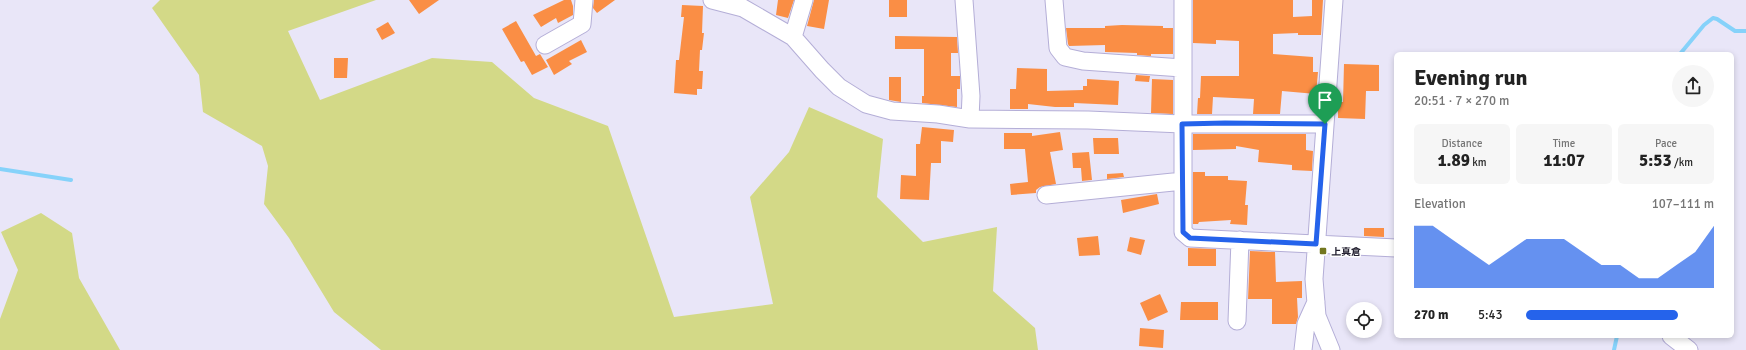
<!DOCTYPE html>
<meta charset="utf-8">
<style>
:root{--surface:#fff;--page:#f6f6f6;--text:#222;--muted:#767676;--accent:#2563eb}
body{margin:0;font-family:Signika,"Noto Sans JP",sans-serif;background:var(--page);color:var(--text);height:100vh;display:flex;flex-direction:column;font-size:15px;white-space:nowrap}
*{box-sizing:border-box;margin:0}
p{font-size:13px;color:var(--muted)}
.icon{flex:none;width:22px;height:22px;fill:none;stroke:currentColor;stroke-width:2;stroke-linecap:round;stroke-linejoin:round}
.map{position:relative;flex:1;overflow:hidden}
.drawer{position:absolute;left:1394px;top:52px;width:340px;height:286px;display:flex;flex-direction:column;background:var(--surface);border-radius:6px;box-shadow:0 2px 6px #0003}
.drawer>*{flex:none}
.controls{position:absolute;left:1346px;top:302px;display:grid;gap:8px}
.controls a{display:grid;place-items:center;width:36px;height:36px;border-radius:50%;background:var(--surface);box-shadow:0 2px 6px #0003;font-size:20px}
.pin{position:absolute;display:grid;place-items:center;width:34px;height:34px;color:#fff;margin:-41px -17px;border-radius:50% 50% 50% 0;rotate:-45deg;box-shadow:0 0 4px #0007}
.pin .icon{rotate:45deg}
.round{display:grid;place-items:center;flex:none;width:42px;height:42px;border-radius:21px;background:var(--page)}
.head{display:flex;align-items:center;justify-content:space-between;height:68px;padding:0 20px}
h1{font-size:22px;font-weight:800;line-height:30px}
.figures{display:grid;grid-template-columns:repeat(3,1fr);gap:6px;height:68px;padding:4px 20px}
.figures div{display:grid;align-content:center;border-radius:6px;background:var(--page);text-align:center}
.figures b{font-size:17px;font-weight:800}
.figures small{font-size:11px;font-weight:400}
.figures p{font-size:11px}
.chart{height:112px;padding:8px 20px}
.chart p{display:flex;justify-content:space-between}
.chart svg{width:100%;height:72px;margin-top:4px;fill:var(--accent);opacity:.7}
ul{padding:0 20px;list-style:none;font-size:13px}
li{display:grid;grid-template-columns:64px 48px 1fr;align-items:center;height:30px}
li i{height:10px;border-radius:5px;background:var(--accent)}
.map>svg:first-child{display:block}
.green{fill:#d3d987}
.lines{fill:none;stroke-linecap:round;stroke-linejoin:round}
.stream{stroke:#86d2fa;stroke-width:4}
.building{fill:#fa8e45}
.minor-casing{stroke:#b4aed7;stroke-width:19}
.minor{stroke:#fff;stroke-width:17}
.route-casing{stroke:#fff;stroke-width:8}
.route{stroke:#2563eb;stroke-width:5}
.poi-dot{fill:#73771f;stroke:#fff;stroke-width:1.5}
.labels{text-anchor:middle;stroke-width:3;stroke-linejoin:round;paint-order:stroke}
.poi-label{font-size:10px;font-weight:bold;fill:#232030;stroke:#fff;text-anchor:start}
</style>
<div class="map">
<svg width="1746" height="350" viewBox="0 0 1746 350">
<rect width="100%" height="100%" fill="#e9e6f8"/>
<path class="green" d="M 160,0 L 376,0 L 288,31 L 320,100 L 432,58 L 492,62 L 534,98 L 608,126 L 674,317 L 773,304 L 750,197 L 789,152 L 809,107 L 883,139 L 877,197 L 923,242 L 997,227 L 993,291 L 1035,328 L 1038,350 L 381,350 L 334,312 L 289,238 L 264,204 L 268,166 L 262,146 L 203,112 L 199,75 L 152,8 Z
M 41,213 L 72,233 L 79,278 L 120,350 L 0,350 L 0,319 L 18,270 L 1,232 Z"/>
<g class="lines">
<path class="stream" d="M 1680,54 L 1704,25 L 1713,18 L 1717,19 L 1735,31 L 1746,31
M 0,169 L 71,180
M 1614,350 L 1617,336"/>
</g>
<path class="building" d="M 409,0 L 439,0 L 419,14 Z
M 564,0 L 571,0 L 573,6 L 573,15 L 558,23 L 556,18 L 541,27 L 533,15 Z
M 594,0 L 615,0 L 597,13 L 593,8 Z
M 778,0 L 794,0 L 788,18 L 776,15 Z
M 814,0 L 829,0 L 824,29 L 807,26 Z
M 889,0 L 907,0 L 907,17 L 889,17 Z
M 1193,0 L 1293,0 L 1293,17 L 1312,16 L 1312,0 L 1323,0 L 1321,35 L 1298,35 L 1298,33 L 1273,34 L 1273,54 L 1313,57 L 1313,72 L 1318,72 L 1316,94 L 1282,91 L 1280,114 L 1253,114 L 1254,99 L 1213,97 L 1212,114 L 1197,114 L 1198,98 L 1200,98 L 1201,76 L 1239,76 L 1239,41 L 1216,40 L 1216,44 L 1193,43 Z
M 682,5 L 703,6 L 702,33 L 704,33 L 702,50 L 700,50 L 699,71 L 703,71 L 702,89 L 697,89 L 697,95 L 674,93 L 676,60 L 679,60 L 684,17 L 681,17 Z
M 516,21 L 536,56 L 540,54 L 548,67 L 532,75 L 524,61 L 521,62 L 502,29 Z
M 388,22 L 395,33 L 382,40 L 376,29 Z
M 1122,25 L 1163,26 L 1163,28 L 1173,28 L 1173,54 L 1151,54 L 1151,56 L 1137,55 L 1137,53 L 1105,52 L 1105,45 L 1069,46 L 1068,44 L 1066,28 L 1105,28 L 1105,26 Z
M 895,36 L 957,37 L 958,53 L 951,53 L 951,76 L 960,76 L 960,89 L 957,89 L 957,107 L 922,103 L 922,96 L 924,96 L 924,49 L 895,49 Z
M 581,40 L 587,52 L 569,61 L 572,64 L 554,75 L 546,60 Z
M 334,58 L 348,58 L 347,78 L 334,78 Z
M 1344,64 L 1379,65 L 1379,91 L 1366,91 L 1365,119 L 1338,118 L 1338,102 L 1343,102 Z
M 1017,68 L 1047,69 L 1047,91 L 1083,90 L 1083,86 L 1087,86 L 1087,79 L 1119,81 L 1118,105 L 1074,103 L 1074,107 L 1055,107 L 1028,104 L 1028,109 L 1010,109 L 1010,89 L 1016,89 Z
M 1136,75 L 1150,76 L 1149,82 L 1135,81 Z
M 889,77 L 901,77 L 901,102 L 889,100 Z
M 1152,79 L 1173,80 L 1173,114 L 1151,113 Z
M 922,127 L 954,130 L 953,142 L 941,141 L 941,163 L 931,163 L 929,200 L 900,199 L 901,175 L 916,176 L 916,144 L 920,144 Z
M 1060,132 L 1063,150 L 1050,152 L 1056,184 L 1040,187 L 1036,190 L 1036,193 L 1011,195 L 1010,184 L 1028,182 L 1025,149 L 1004,149 L 1004,133 L 1032,133 L 1032,136 Z
M 1193,134 L 1306,134 L 1306,150 L 1313,151 L 1312,171 L 1292,170 L 1292,165 L 1258,162 L 1259,150 L 1236,146 L 1236,149 L 1193,150 Z
M 1093,138 L 1118,138 L 1119,154 L 1094,154 Z
M 1089,152 L 1092,180 L 1082,181 L 1081,168 L 1073,168 L 1072,153 Z
M 1193,172 L 1205,172 L 1205,176 L 1228,176 L 1228,180 L 1247,181 L 1245,205 L 1248,205 L 1247,225 L 1230,224 L 1231,220 L 1199,222 L 1198,224 L 1193,224 Z
M 1123,173 L 1124,177 L 1107,179 L 1107,174 Z
M 1157,194 L 1159,204 L 1123,213 L 1121,200 Z
M 1364,228 L 1384,228 L 1384,237 L 1364,236 Z
M 1098,236 L 1100,255 L 1079,256 L 1077,238 Z
M 1130,237 L 1145,240 L 1141,255 L 1127,251 Z
M 1188,248 L 1216,249 L 1216,266 L 1188,266 Z
M 1250,251 L 1275,252 L 1276,282 L 1302,281 L 1302,298 L 1297,298 L 1298,317 L 1296,324 L 1272,324 L 1272,299 L 1248,299 Z
M 1160,294 L 1168,312 L 1148,321 L 1140,303 Z
M 1181,302 L 1218,302 L 1218,320 L 1180,320 Z
M 1140,328 L 1164,330 L 1163,348 L 1139,346 Z"/>
<g class="lines">
<defs>
<path id="minor" d="M 712,0 L 743,8 L 793,37 L 822,70 L 839,87 L 866,104 L 892,111 L 938,114 L 970,119 L 1088,120 L 1182,124 L 1325,124
M 964,0 L 971,96 L 970,119
M 1054,0 L 1058,48 L 1065,57 L 1083,61 L 1182,68
M 1183,0 L 1183,232 L 1190,238 L 1396,248
M 793,37 L 804,0
M 545,45 L 582,24 L 584,0
M 1046,195 L 1183,181
M 1237,321 L 1240,240
M 1671,336 L 1689,350
M 1303,350 L 1306,324 L 1316,302
M 1331,350 L 1317,316 L 1314,279 L 1334,0"/>
</defs>
<use href="#minor" class="minor-casing"/>
<use href="#minor" class="minor"/>
</g>
<g class="lines">
<defs>
<path id="route" d="M 1225,123 L 1325,124 L 1316,244 L 1190,238 L 1183,232 L 1182,124 Z"/>
</defs>
<use href="#route" class="route-casing"/>
<use href="#route" class="route"/>
</g>
<rect class="poi-dot" x="1319" y="247" width="8" height="8" rx="2"/>
<g class="labels">
<g class="poi-label">
<text x="1331" y="255">上真倉</text>
</g>
</g>
</svg>
<div class="controls">
<a><svg class="icon" aria-label="locate" viewBox="0 0 24 24"><circle cx="12" cy="12" r="6"/><path d="M12 2v4M12 18v4M2 12h4M18 12h4"/></svg></a>
</div>
<div class="pin" style="left:1325px;top:124px;background:#1e9e55"><svg class="icon" aria-label="arrive" viewBox="0 0 24 24"><path d="M6 21V4h12l-3 4 3 4H6"/></svg></div>
<section class="drawer">
<div class="head"><div><h1>Evening run</h1><p>20:51 · 7 × 270 m</p></div><a class="round"><svg class="icon" aria-label="share" viewBox="0 0 24 24"><path d="M12 15V3M7 8l5-5 5 5M5 13v7h14v-7"/></svg></a></div>
<div class="figures">
<div><p>Distance</p><b>1.89<small> km</small></b></div>
<div><p>Time</p><b>11:07</b></div>
<div><p>Pace</p><b>5:53<small> /km</small></b></div>
</div>
<div class="chart"><p><span>Elevation</span>107–111 m</p>
<svg viewBox="0 0 160 44" preserveAspectRatio="none"><path d="M0 44V6L10 6L20 14L30 22L40 30L50 22L60 14L70 14L80 14L90 22L100 30L110 30L120 38L130 38L140 30L150 22L160 6V44z"/></svg>
</div>
<ul>
<li><b>270 m</b>5:43<i style="width:81%"></i></li>
</ul>
</section>
</div>
